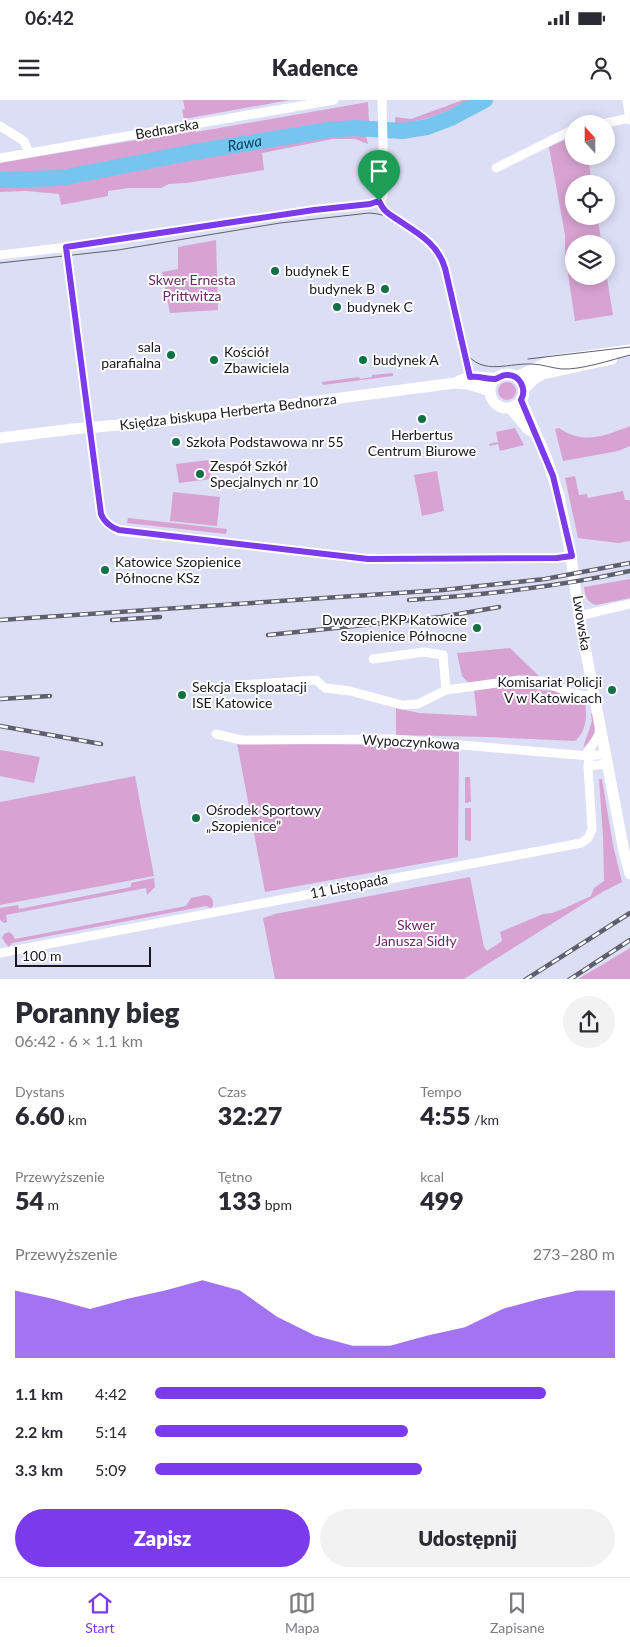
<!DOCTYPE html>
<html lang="pl">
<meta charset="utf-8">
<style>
:root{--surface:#fff;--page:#f2f2f3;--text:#2b2b33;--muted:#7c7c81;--line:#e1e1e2;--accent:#7c3aed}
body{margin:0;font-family:Lato,sans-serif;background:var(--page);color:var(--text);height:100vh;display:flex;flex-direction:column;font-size:19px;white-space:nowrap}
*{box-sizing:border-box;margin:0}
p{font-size:16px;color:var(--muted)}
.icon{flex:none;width:28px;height:28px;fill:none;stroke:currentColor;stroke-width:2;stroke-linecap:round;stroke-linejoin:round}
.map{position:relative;height:879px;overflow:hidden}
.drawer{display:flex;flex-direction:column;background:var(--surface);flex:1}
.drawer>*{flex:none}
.needle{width:32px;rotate:339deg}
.fabs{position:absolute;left:565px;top:15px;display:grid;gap:10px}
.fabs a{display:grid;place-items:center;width:50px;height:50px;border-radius:50%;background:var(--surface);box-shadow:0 2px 12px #0003;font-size:25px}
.scale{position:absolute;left:15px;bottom:12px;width:136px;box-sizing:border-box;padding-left:5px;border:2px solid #171820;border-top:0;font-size:14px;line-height:18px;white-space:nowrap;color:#171820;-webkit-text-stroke:4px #fff;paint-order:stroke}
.pin{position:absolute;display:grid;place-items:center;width:42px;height:42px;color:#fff;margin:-51px -21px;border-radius:50% 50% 50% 0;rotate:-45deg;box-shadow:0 0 5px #0007}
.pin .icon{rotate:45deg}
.round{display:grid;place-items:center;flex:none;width:52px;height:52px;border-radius:26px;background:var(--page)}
.headline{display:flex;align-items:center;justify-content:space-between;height:85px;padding:0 15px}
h1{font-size:28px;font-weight:800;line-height:38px}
.figures{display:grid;grid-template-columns:repeat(3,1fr);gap:8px;height:85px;padding:5px 15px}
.figures div{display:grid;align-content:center}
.figures b{font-size:25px;font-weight:800}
.figures small{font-size:14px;font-weight:400}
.figures p{font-size:14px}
.chart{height:140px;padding:10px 15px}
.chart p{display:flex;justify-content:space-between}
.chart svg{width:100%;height:90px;margin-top:5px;fill:var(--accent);opacity:.7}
.cta{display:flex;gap:10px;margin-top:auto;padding:10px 15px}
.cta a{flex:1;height:58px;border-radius:30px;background:var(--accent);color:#fff;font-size:20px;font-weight:800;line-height:58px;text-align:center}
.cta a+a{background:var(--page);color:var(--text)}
ul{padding:0 15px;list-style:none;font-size:16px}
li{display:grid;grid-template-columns:80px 60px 1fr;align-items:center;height:38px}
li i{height:12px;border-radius:6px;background:var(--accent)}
.status{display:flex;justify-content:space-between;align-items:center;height:35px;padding:0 25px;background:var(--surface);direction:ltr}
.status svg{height:14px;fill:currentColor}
header{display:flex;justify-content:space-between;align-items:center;height:65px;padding:0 15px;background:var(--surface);font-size:22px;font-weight:800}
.tab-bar{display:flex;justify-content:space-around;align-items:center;height:70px;border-top:1px solid var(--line);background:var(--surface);font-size:14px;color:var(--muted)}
.tab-bar a{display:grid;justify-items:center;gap:2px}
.tab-bar .selected{color:var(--accent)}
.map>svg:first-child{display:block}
.green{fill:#d8a3d2}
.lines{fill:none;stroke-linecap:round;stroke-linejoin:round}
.river{stroke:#75c5ee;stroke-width:16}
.pedestrian{stroke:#fff;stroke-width:7}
.minor{stroke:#fff;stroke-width:9}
.tertiary{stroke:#fff;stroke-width:11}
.tram{stroke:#5e606d;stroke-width:1}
.rail-casing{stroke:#5e606d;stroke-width:4.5}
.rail{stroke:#fff;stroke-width:2.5;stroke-dasharray:8;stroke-linecap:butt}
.route-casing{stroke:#fff;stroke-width:10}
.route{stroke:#7c3aed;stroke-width:6}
.poi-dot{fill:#107147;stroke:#fff;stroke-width:2}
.labels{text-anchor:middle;stroke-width:4;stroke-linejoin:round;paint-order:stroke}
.street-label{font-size:14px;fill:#171820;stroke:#fff}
.poi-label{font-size:14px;fill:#171820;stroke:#fff;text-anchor:start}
.park-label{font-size:14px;fill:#6c2867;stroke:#fff}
.water-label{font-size:15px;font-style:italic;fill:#004762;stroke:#fff}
</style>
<div class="status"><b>06:42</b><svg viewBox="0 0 49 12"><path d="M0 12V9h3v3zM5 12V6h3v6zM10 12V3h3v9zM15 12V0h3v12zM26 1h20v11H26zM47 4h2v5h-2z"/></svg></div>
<header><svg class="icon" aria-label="menu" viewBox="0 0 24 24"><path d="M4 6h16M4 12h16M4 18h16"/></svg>Kadence<svg class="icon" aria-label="person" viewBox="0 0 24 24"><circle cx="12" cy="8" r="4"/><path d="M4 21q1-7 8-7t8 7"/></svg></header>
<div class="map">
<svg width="630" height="880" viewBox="0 0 630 880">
<rect width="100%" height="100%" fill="#dbdef5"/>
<path class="green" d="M 183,0 L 290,0 L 184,19 L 182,10 L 185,9 Z
M 463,0 L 471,0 C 448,12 422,22 395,24 L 395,17 L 411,19 Z
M 368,2 L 369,22 L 348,21 L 304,27 L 121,59 L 59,73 L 0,74 L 0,63 L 195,30 L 196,32 Z
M 347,33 L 366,36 L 368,44 L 355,39 L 333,39 L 262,53 L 264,70 L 187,83 L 169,84 L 161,88 L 129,88 L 108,91 L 108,96 L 61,105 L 59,94 L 26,91 L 0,92 L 0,84 L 53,84 L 184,59 L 331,35 Z
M 574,36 L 574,56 L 588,56 L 592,84 L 574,84 L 574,116 L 597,116 L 602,144 L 574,144 L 574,176 L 606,176 L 606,172 L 613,215 L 575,221 L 565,153 L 565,135 L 549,47 Z
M 216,140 L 218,210 L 170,213 L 162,172 L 178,169 L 178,147 Z
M 393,273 L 393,276 L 323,285 L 322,282 L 359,277 L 360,279 L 372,277 L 372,275 Z
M498 291a9 9 0 1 1 18 0a9 9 0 1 1-18 0Z
M 630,326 L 630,346 L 618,351 L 563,361 L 555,329 L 559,328 C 583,345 605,336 630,326 Z
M 515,328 L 524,345 L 500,351 L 498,344 L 490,346 L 489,344 L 498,342 L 496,332 Z
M 209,360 L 211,379 L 179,383 L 176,364 Z
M 437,371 L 444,411 L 422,416 L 414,375 Z
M 575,376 L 579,395 L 587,394 L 588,398 L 623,391 L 625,400 L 630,400 L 630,441 L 618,443 L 578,438 L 565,378 Z
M 173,392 L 220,397 L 217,426 L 170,421 Z
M 128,418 L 227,429 L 226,434 L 127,423 Z
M 630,479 L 630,498 L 596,505 C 587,502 585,496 584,487 Z
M 510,548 L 541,578 L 537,590 L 584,592 C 586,609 590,628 575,641 L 487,637 L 396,635 L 396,608 L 419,613 L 477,616 L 474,589 L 462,576 L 457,553 Z
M 591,614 L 593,614 C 596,630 596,637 583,648 L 592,621 Z
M 237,643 L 381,645 L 459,651 L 458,757 L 265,792 Z
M 0,650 L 40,657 L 34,683 L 0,676 Z
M 135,676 L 154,776 L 0,805 L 0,702 Z
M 465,677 L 470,677 L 471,702 L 465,703 Z
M 599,679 L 602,679 L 613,745 L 622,782 L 604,791 L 464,879 L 275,879 L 263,818 L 275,814 L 470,777 L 484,847 L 487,851 L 502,841 L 500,832 L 543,814 L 552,813 L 565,808 L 591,796 L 594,788 L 604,781 L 603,736 Z
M 465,708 L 471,708 L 471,741 L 465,740 Z
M 154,778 L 155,787 L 147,795 L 146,788 L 6,815 L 7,822 L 4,823 L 0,820 L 0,808 L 18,805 L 19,809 L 131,787 L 131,783 Z
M 205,795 L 210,796 L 213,801 L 213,806 L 211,808 L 206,806 L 12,843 L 9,847 L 6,844 L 2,838 L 4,834 L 9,832 L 13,835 L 15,839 L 186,806 L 191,798 Z
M 630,848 L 630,879 L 578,879 Z"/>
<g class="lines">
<path class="river" id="s1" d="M 0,80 L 61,78 L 194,52 L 328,30 L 355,28 L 402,31 L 427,27 L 451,18 L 485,0"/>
<path class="pedestrian" d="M 379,101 C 385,114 390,114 401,122 C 421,135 438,145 445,168 L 471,277"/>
<path class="minor" d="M 627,0 L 630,20
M 601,24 L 630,18
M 0,26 L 24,41 L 29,53
M 0,58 L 334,0
M 496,68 L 574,29
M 66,147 L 101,414 C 104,422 112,428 119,431 L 368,459 L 557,458 L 571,456
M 0,155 L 76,146 L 314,110 L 370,104 C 379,102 384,99 384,90 L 382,0
M 579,516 L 630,504
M 373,559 L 424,552 L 443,555 L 446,590
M 240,585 L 316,580 L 325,588 L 350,591 L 402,605 L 418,604 L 446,590 L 519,580 L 542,581 L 571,593 L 585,596 L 594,594
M 216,634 L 241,640 L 393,639 L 589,656 L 606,654
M 588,666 L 608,664
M 0,853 L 581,743 L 588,738 L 592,730 L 588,666 L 589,656 L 587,653 L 601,632"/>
<path class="tertiary" d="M490 291a17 17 0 1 1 34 0a17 17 0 1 1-34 0Z
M 516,277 L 551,261 L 630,250
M 459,281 C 471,275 483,277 496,279
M 524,289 L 534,279 L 543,274 L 612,259
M 521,300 L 547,359 L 559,396 L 571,456 L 579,516 L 624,751 L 630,774
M 510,308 L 528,329 L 533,332
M 0,338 L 73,329 L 164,321 L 455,283 L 468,284 L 490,291"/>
<path class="tram" d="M 0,163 L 118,150 L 280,123 L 369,113 C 386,114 397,120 411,130 C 419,136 428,142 434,150 C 450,172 453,220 462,246 C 478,278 505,263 531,264 C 542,264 551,268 562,269 C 581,270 611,260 630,255
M 528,259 L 630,247"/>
<defs>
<path id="rail" d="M 409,500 C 484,495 557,487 630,471
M 0,520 L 443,490 L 545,479 L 630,463
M 112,520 L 160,517
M 268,535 L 441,517 L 499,507
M 0,599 L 50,596
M 0,626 L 101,644
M 525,880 L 630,813
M 569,880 L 630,840"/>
</defs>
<use href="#rail" class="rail-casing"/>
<use href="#rail" class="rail"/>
</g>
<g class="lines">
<defs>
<path id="route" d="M 379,101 C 385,114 390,114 401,122 C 421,135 438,145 445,168 L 470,277 C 479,276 487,279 495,279 C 499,278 502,275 506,275 C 520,274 527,289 521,300 L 553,376 L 572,456 L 557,458 L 368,459 L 119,430 C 112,428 104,422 101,414 L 66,147 L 314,110 L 370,104 Z"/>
</defs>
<use href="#route" class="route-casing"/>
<use href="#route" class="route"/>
</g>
<g class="poi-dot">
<circle cx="275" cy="171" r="5"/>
<circle cx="385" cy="189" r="5"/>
<circle cx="337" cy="207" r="5"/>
<circle cx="171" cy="255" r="5"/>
<circle cx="214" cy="260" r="5"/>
<circle cx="363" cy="260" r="5"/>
<circle cx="422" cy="319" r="5"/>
<circle cx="176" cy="342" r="5"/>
<circle cx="200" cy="374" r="5"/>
<circle cx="105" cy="470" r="5"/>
<circle cx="477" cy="528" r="5"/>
<circle cx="612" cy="590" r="5"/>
<circle cx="182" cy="595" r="5"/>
<circle cx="196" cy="718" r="5"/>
</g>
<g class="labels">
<g class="street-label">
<text transform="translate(167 29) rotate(-10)" y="5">Bednarska</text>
<text transform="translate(228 312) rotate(-7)" y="5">Księdza biskupa Herberta Bednorza</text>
<text transform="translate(582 523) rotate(81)" y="5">Lwowska</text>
<text transform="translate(411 642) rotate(3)" y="5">Wypoczynkowa</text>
<text transform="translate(349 786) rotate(-11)" y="5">11 Listopada</text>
</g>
<g class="poi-label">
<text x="285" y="176">budynek E</text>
<text x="375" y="194" text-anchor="end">budynek B</text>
<text x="347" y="212">budynek C</text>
<text x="161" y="252" text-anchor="end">sala<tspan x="161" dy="16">parafialna</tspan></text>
<text x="224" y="257">Kościół<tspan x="224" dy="16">Zbawiciela</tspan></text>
<text x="373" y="265">budynek A</text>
<text x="422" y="340" text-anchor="middle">Herbertus<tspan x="422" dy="16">Centrum Biurowe</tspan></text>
<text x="186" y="347">Szkoła Podstawowa nr 55</text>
<text x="210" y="371">Zespół Szkół<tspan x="210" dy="16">Specjalnych nr 10</tspan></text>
<text x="115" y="467">Katowice Szopienice<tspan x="115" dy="16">Północne KSz</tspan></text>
<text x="467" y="525" text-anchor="end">Dworzec PKP Katowice<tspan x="467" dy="16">Szopienice Północne</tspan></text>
<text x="602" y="587" text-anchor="end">Komisariat Policji<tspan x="602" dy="16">V w Katowicach</tspan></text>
<text x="192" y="592">Sekcja Eksploatacji<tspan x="192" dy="16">ISE Katowice</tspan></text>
<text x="206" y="715">Ośrodek Sportowy<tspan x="206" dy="16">„Szopienice”</tspan></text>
</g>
<g class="park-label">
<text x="192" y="185">Skwer Ernesta<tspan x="192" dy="16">Prittwitza</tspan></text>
<text x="416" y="830">Skwer<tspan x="416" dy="16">Janusza Sidły</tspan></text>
</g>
<g class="water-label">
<text dy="5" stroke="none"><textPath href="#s1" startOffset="248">Rawa</textPath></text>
</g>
</g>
</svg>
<div class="fabs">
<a><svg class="needle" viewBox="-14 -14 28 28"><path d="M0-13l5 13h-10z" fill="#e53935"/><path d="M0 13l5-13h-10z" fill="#7c7c81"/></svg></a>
<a><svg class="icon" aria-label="locate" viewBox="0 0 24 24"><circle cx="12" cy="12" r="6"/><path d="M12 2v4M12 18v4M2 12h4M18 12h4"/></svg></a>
<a><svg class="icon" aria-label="layers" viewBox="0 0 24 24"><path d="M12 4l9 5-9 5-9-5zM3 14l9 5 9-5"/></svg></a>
</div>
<div class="scale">100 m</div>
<div class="pin" style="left:379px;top:101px;background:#1e9e55"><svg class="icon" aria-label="arrive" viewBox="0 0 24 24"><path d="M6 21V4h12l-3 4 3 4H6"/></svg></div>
</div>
<section class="drawer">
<div class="headline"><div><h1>Poranny bieg</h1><p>06:42 · 6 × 1.1 km</p></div><a class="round"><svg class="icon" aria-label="share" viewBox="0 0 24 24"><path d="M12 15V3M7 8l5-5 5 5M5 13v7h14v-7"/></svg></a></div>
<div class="figures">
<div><p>Dystans</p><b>6.60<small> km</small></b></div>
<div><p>Czas</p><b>32:27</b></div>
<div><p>Tempo</p><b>4:55<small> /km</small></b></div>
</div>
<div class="figures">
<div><p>Przewyższenie</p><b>54<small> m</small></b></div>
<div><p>Tętno</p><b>133<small> bpm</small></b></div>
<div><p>kcal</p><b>499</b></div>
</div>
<div class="chart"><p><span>Przewyższenie</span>273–280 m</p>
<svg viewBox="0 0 160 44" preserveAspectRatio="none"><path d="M0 44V11L10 15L20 20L30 15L40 11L50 6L60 11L70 24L80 33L90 38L100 38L110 33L120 29L130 20L140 15L150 11L160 11V44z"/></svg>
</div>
<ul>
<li><b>1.1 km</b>4:42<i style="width:85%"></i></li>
<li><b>2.2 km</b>5:14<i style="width:55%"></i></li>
<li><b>3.3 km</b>5:09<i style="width:58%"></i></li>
</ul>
<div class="cta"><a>Zapisz</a><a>Udostępnij</a></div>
</section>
<nav class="tab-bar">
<a class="selected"><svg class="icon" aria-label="home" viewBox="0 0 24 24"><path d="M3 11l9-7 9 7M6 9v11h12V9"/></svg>Start</a>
<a><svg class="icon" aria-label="map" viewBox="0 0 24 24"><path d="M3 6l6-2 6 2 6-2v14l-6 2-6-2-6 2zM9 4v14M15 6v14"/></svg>Mapa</a>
<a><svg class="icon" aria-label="saved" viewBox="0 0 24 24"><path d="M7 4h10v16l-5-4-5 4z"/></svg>Zapisane</a>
</nav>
